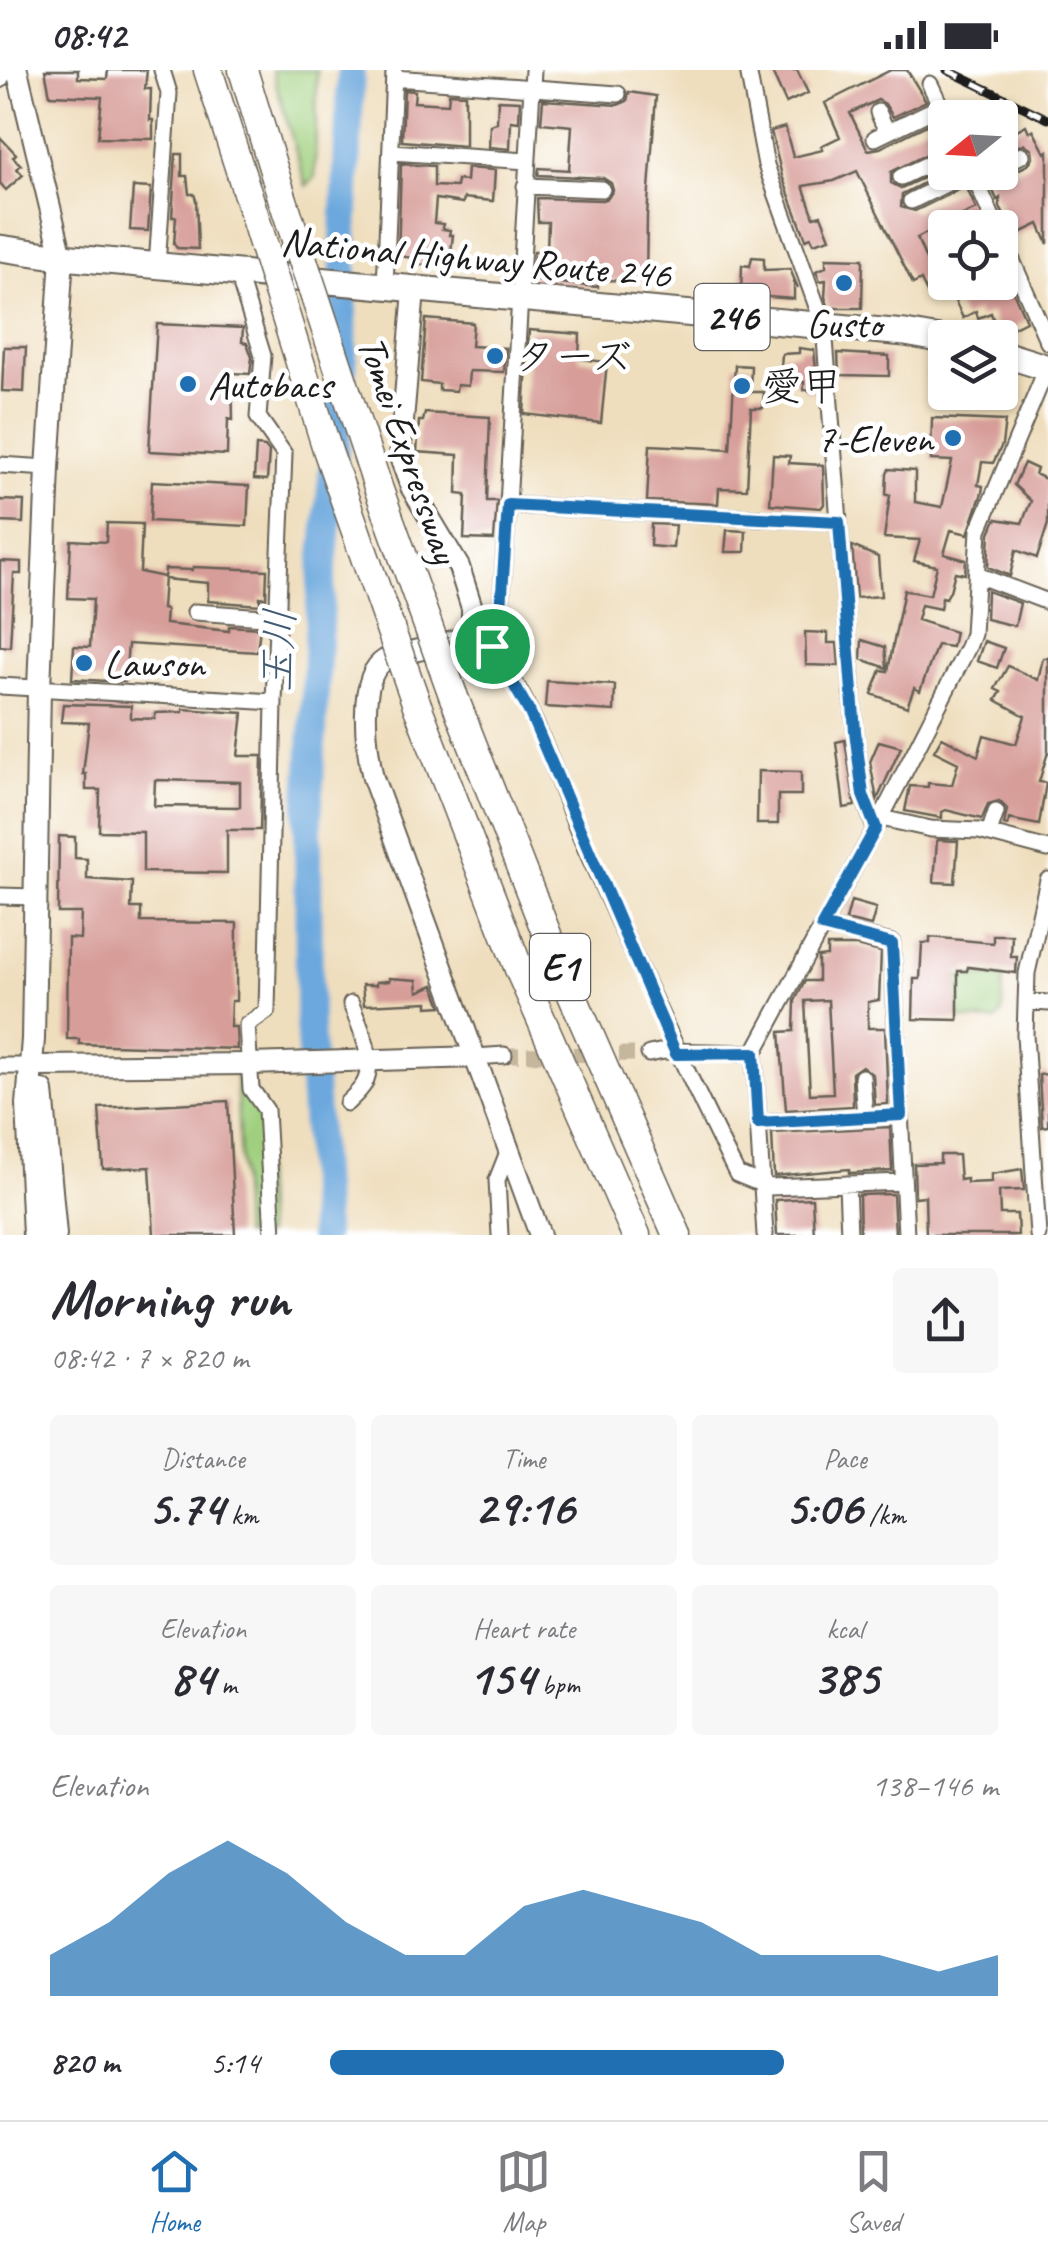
<!DOCTYPE html>
<meta charset="utf-8">
<style>
:root{--surface:#fff;--page:#f7f7f7;--text:#2b2b33;--muted:#7c7c81;--line:#e1e1e2;--accent:#1f6fb2}
body{margin:0;font-family:Caveat,"Klee One",sans-serif;background:var(--page);color:var(--text);height:100vh;display:flex;flex-direction:column;font-size:38px;white-space:nowrap}
*{box-sizing:border-box;margin:0}
p{font-size:32px;color:var(--muted)}
.icon{flex:none;width:55px;height:55px;fill:none;stroke:currentColor;stroke-width:2;stroke-linecap:round;stroke-linejoin:round}
.map{position:relative;height:1165px;overflow:hidden}
.panel{display:flex;flex-direction:column;background:var(--surface);flex:1}
.panel>*{flex:none}
.needle{width:65px;rotate:252deg}
.fabs{position:absolute;left:928px;top:30px;display:grid;gap:20px}
.fabs a{display:grid;place-items:center;width:90px;height:90px;border-radius:10px;background:var(--surface);box-shadow:0 2px 8px #0004;font-size:50px}
.pin{position:absolute;display:grid;place-items:center;width:85px;height:85px;color:#fff;margin:-42px;border:5px solid #fff;border-radius:50%;box-shadow:0 2px 10px #0007}
.round{display:grid;place-items:center;flex:none;width:105px;height:105px;border-radius:10px;background:var(--page)}
.head{display:flex;align-items:center;justify-content:space-between;height:170px;padding:0 50px}
h1{font-size:55px;font-weight:700;line-height:75px}
.metrics{display:grid;grid-template-columns:repeat(3,1fr);gap:15px;height:170px;padding:10px 50px}
.metrics div{display:grid;align-content:center;border-radius:10px;background:var(--page);text-align:center}
.metrics b{font-size:50px;font-weight:700}
.metrics small{font-size:28px;font-weight:400}
.metrics p{font-size:28px}
.chart{height:280px;padding:20px 50px}
.chart p{display:flex;justify-content:space-between}
.chart svg{width:100%;height:180px;margin-top:10px;fill:var(--accent);opacity:.7}
ul{padding:0 50px;list-style:none;font-size:32px}
li{display:grid;grid-template-columns:160px 120px 1fr;align-items:center;height:75px}
li i{height:25px;border-radius:12px;background:var(--accent)}
.status{display:flex;justify-content:space-between;align-items:center;height:70px;padding:0 50px;background:var(--surface);direction:ltr}
.status svg{height:28px;fill:currentColor}
.tabs{display:flex;justify-content:space-around;align-items:center;height:140px;border-top:2px solid var(--line);background:var(--surface);font-size:28px;color:var(--muted)}
.tabs a{display:grid;justify-items:center;gap:5px}
.tabs .current{color:var(--accent)}
.map>svg:first-child{display:block}
.green{fill:#a0d07f;stroke:#5e764e;stroke-width:2.5}
.lines{fill:none;stroke-linecap:round;stroke-linejoin:round}
.river{stroke:#6ca8dd;stroke-width:28}
.building{fill:#d79d99;fill-rule:evenodd}
.minor-tunnel{stroke:#c5b79d;stroke-width:15;stroke-dasharray:15 8;stroke-linecap:butt}
.minor-casing{stroke:#666054;stroke-width:19}
.tertiary-casing{stroke:#666054;stroke-width:24}
.secondary-casing{stroke:#666054;stroke-width:26}
.trunk-casing{stroke:#666054;stroke-width:29}
.motorway-casing{stroke:#666054;stroke-width:31}
.minor{stroke:#fff;stroke-width:15}
.tertiary{stroke:#fff;stroke-width:20}
.secondary{stroke:#fff;stroke-width:22}
.trunk{stroke:#fff;stroke-width:25}
.motorway{stroke:#fff;stroke-width:28}
.rail-casing{stroke:#1c1c1c;stroke-width:9}
.rail{stroke:#fff;stroke-width:5;stroke-dasharray:15;stroke-linecap:butt}
.motorway-bridge-casing{stroke:#666054;stroke-width:31;stroke-linecap:butt}
.motorway-bridge{stroke:#fff;stroke-width:28}
.route-casing{stroke:#fff;stroke-width:20}
.route{stroke:#1f6fb2;stroke-width:12}
.poi-dot{fill:#1f6fb2;stroke:#fff;stroke-width:4}
.labels{text-anchor:middle;stroke-width:9;stroke-linejoin:round;paint-order:stroke}
.shield{fill:#fff;stroke:#606060;stroke-width:2.5}
.shield-label{font-size:38px;font-weight:bold;fill:#1c1c1c}
.street-label{font-size:40px;fill:#1c1c1c;stroke:#fff}
.poi-label{font-size:40px;fill:#1c1c1c;stroke:#fff;text-anchor:start}
.water-label{font-size:42px;font-style:italic;fill:#405b73;stroke:#fff}
</style>
<div class="status"><b>08:42</b><svg viewBox="0 0 49 12"><path d="M0 12V9h3v3zM5 12V6h3v6zM10 12V3h3v9zM15 12V0h3v12zM26 1h20v11H26zM47 4h2v5h-2z"/></svg></div>
<div class="map">
<svg width="1048" height="1165" viewBox="0 0 1048 1165">
<rect width="100%" height="100%" fill="#fff"/>
<filter id="ink" filterUnits="userSpaceOnUse"><feTurbulence type="fractalNoise" baseFrequency=".01" numOctaves="2"/><feDisplacementMap in="SourceGraphic" scale="20" xChannelSelector="R" yChannelSelector="G"/><feConvolveMatrix kernelMatrix="1 2 1 2 8 2 1 2 1" color-interpolation-filters="sRGB"/></filter>
<filter id="wash" filterUnits="userSpaceOnUse"><feTurbulence type="fractalNoise" baseFrequency=".0048" numOctaves="4" result="noise"/><feDisplacementMap in="SourceGraphic" scale="40" xChannelSelector="R" yChannelSelector="G"/><feGaussianBlur stdDeviation="2.25" result="paint"/><feColorMatrix in="noise" values="0 0 0 0 0 0 0 0 0 0 0 0 0 0 0 0 0 1.4 0 .05"/><feComposite in="paint" operator="in"/></filter>
<g filter="url(#wash)">
<rect width="100%" height="100%" fill="#efdebd"/>
<path class="green" d="M 272,0 L 317,0 L 315,108 L 306,116 Z
M 958,906 L 1003,907 L 1002,943 L 996,951 L 961,949 L 961,945 L 957,944 Z
M 236,1002 L 245,1003 L 260,1036 L 266,1165 L 243,1165 Z"/>
<g class="lines">
<path class="river" d="M 323,1165 L 309,953 L 308,749 L 321,516 L 343,298 L 344,166 L 351,0"/>
</g>
<g id="blocks">
<path class="building" d="M 45,0 L 78,0 L 78,8 L 107,9 L 108,0 L 147,0 L 145,19 L 151,19 L 150,50 L 153,50 L 153,69 L 98,68 L 102,27 L 50,25 Z
M 771,0 L 797,0 L 808,23 L 786,33 Z
M 891,0 L 907,0 L 926,31 L 893,47 L 885,34 L 878,30 L 850,43 L 868,80 L 880,78 L 935,51 L 945,68 L 945,75 L 891,102 L 891,113 L 901,118 L 945,98 L 945,102 L 902,124 L 901,137 L 915,141 L 966,116 L 976,139 L 961,146 L 966,158 L 940,156 L 917,168 L 932,204 L 938,209 L 945,208 L 945,225 L 931,231 L 921,210 L 913,214 L 857,101 L 834,111 L 803,116 L 814,147 L 821,145 L 830,168 L 814,173 L 811,167 L 806,169 L 782,106 L 771,61 L 785,57 L 793,87 L 823,80 L 821,76 L 840,67 L 825,33 Z
M 404,20 L 415,21 L 414,32 L 448,34 L 449,23 L 465,24 L 465,76 L 402,71 Z
M 629,22 L 656,26 L 647,146 L 646,211 L 598,210 L 598,217 L 532,210 L 534,181 L 547,181 L 548,152 L 538,152 L 537,128 L 602,130 L 608,128 L 613,120 L 611,113 L 603,108 L 538,105 L 539,98 L 569,100 L 572,56 L 541,53 L 543,30 L 618,35 L 627,31 Z
M 1000,29 L 1015,61 L 1026,55 L 1029,62 L 1033,60 L 1045,83 L 1048,81 L 1048,174 L 1039,154 L 1014,166 L 1000,137 L 1000,128 L 997,130 L 985,102 L 1004,106 L 1028,95 L 1033,87 L 1032,79 L 1024,74 L 1000,83 Z
M 498,30 L 520,31 L 519,52 L 511,51 L 510,79 L 489,77 L 490,55 L 497,53 Z
M 0,67 L 16,84 L 13,87 L 21,95 L 17,99 L 23,105 L 6,120 L 0,113 Z
M 176,84 L 182,84 L 182,106 L 187,106 L 189,124 L 194,124 L 196,130 L 198,179 L 177,178 L 174,174 L 176,147 L 172,147 Z
M 401,94 L 434,96 L 434,116 L 456,117 L 457,110 L 466,111 L 467,98 L 495,100 L 493,131 L 464,128 L 463,133 L 436,129 L 434,153 L 443,154 L 442,159 L 450,160 L 449,165 L 453,165 L 451,182 L 439,185 L 439,191 L 428,189 L 427,195 L 413,194 L 414,188 L 398,186 Z
M 133,117 L 151,118 L 148,161 L 130,160 Z
M 752,187 L 764,188 L 764,200 L 790,199 L 798,218 L 794,210 L 794,229 L 741,225 L 742,195 L 750,196 Z
M 826,188 L 863,189 L 862,238 L 829,238 L 825,227 L 826,210 L 820,211 L 816,201 L 826,197 Z
M 1000,191 L 1026,251 L 1010,259 L 1003,255 L 996,257 L 991,243 L 978,248 L 976,241 L 963,248 L 946,212 L 1000,212 Z
M 426,249 L 473,253 L 471,276 L 506,278 L 504,302 L 469,301 L 468,316 L 457,315 L 456,321 L 439,320 L 439,314 L 421,312 Z
M 157,254 L 243,258 L 242,272 L 247,273 L 252,287 L 250,304 L 232,303 L 233,350 L 228,349 L 227,385 L 149,381 Z
M 529,260 L 580,264 L 579,289 L 607,292 L 601,353 L 524,344 Z
M 4,277 L 26,277 L 24,322 L 2,321 Z
M 799,278 L 814,280 L 818,321 L 804,320 L 804,312 L 780,310 L 782,284 L 799,283 Z
M 838,283 L 889,286 L 889,306 L 839,305 Z
M 735,295 L 751,296 L 750,322 L 764,322 L 763,338 L 751,338 L 747,419 L 719,418 L 718,434 L 647,431 L 650,375 L 730,379 Z
M 425,343 L 490,347 L 487,431 L 497,431 L 494,470 L 464,469 L 466,425 L 457,424 L 458,385 L 417,382 L 419,351 L 423,351 Z
M 932,348 L 1005,351 L 1002,375 L 993,393 L 982,392 L 978,415 L 983,416 L 982,423 L 968,464 L 951,460 L 944,484 L 966,490 L 965,504 L 955,502 L 950,521 L 946,528 L 942,527 L 940,539 L 921,535 L 917,550 L 955,562 L 952,577 L 937,575 L 920,621 L 914,618 L 907,637 L 872,624 L 881,600 L 888,601 L 904,520 L 930,525 L 937,496 L 914,491 L 920,470 L 884,468 L 890,425 L 886,425 L 887,404 L 889,399 L 915,401 L 915,432 L 942,437 L 952,391 L 931,390 Z
M 256,376 L 265,377 L 269,382 L 267,410 L 254,409 Z
M 773,385 L 790,386 L 789,393 L 823,395 L 824,434 L 821,438 L 770,434 Z
M 1024,393 L 1037,399 L 1035,404 L 1048,410 L 1048,454 L 1037,488 L 1016,480 L 1010,506 L 988,497 L 990,463 L 996,449 L 1022,453 L 1031,431 L 1014,415 Z
M 152,411 L 249,416 L 247,456 L 150,451 Z
M 0,430 L 24,431 L 23,453 L 0,452 Z
M 107,453 L 142,454 L 140,502 L 164,507 L 162,539 L 166,540 L 165,554 L 229,561 L 229,556 L 260,558 L 257,582 L 128,574 L 125,612 L 72,609 L 74,576 L 90,577 L 93,529 L 68,528 L 71,470 L 106,472 Z
M 651,454 L 675,455 L 673,478 L 650,476 Z
M 727,460 L 746,461 L 745,482 L 725,482 Z
M 852,476 L 878,487 L 881,526 L 856,528 Z
M 0,491 L 21,492 L 21,504 L 14,504 L 10,577 L 0,576 Z
M 193,497 L 267,500 L 266,528 L 260,527 L 260,535 L 208,531 L 208,513 L 164,509 L 165,499 L 192,500 Z
M 987,521 L 1020,533 L 1015,556 L 986,549 Z
M 805,562 L 828,563 L 828,573 L 837,573 L 839,596 L 806,595 Z
M 862,570 L 885,577 L 887,598 L 861,589 Z
M 984,571 L 1004,578 L 997,598 L 977,591 Z
M 1043,588 L 1048,588 L 1048,682 L 1039,712 L 1046,713 L 1039,755 L 1009,749 L 1008,756 L 1004,755 L 1007,739 L 999,731 L 988,734 L 982,749 L 946,740 L 942,742 L 942,748 L 905,741 L 910,716 L 928,717 L 928,713 L 952,715 L 958,693 L 934,681 L 942,667 L 978,686 L 984,665 L 1016,674 L 1025,646 L 996,630 L 1001,622 L 995,619 L 1008,596 L 1038,610 Z
M 547,611 L 615,615 L 614,641 L 545,637 Z
M 63,634 L 131,636 L 131,648 L 155,649 L 155,643 L 183,642 L 183,639 L 243,643 L 238,686 L 262,686 L 260,760 L 227,760 L 227,803 L 143,802 L 143,762 L 99,761 L 100,720 L 86,720 L 86,704 L 83,704 L 89,653 L 61,652 ZM 155,710 L 240,712 L 240,737 L 154,736 Z
M 845,670 L 855,736 L 844,738 L 836,672 Z
M 879,671 L 901,677 L 877,730 L 870,692 Z
M 758,701 L 801,702 L 801,725 L 778,725 L 778,754 L 757,754 Z
M 59,766 L 75,767 L 75,788 L 87,789 L 87,809 L 132,812 L 131,838 L 141,838 L 141,852 L 237,853 L 236,931 L 231,931 L 230,957 L 236,957 L 237,979 L 79,974 L 79,969 L 67,969 L 68,868 L 80,869 L 81,843 L 58,843 Z
M 937,770 L 958,771 L 955,813 L 934,812 Z
M 851,831 L 876,838 L 871,856 L 846,850 Z
M 993,865 L 1012,865 L 1011,887 L 1017,887 L 1016,903 L 968,897 L 967,901 L 958,901 L 958,950 L 913,949 L 914,909 L 920,909 L 922,873 L 930,873 L 930,867 L 993,873 Z
M 827,876 L 856,876 L 881,882 L 879,930 L 868,932 L 868,958 L 885,958 L 888,1034 L 875,1035 L 873,1005 L 862,996 L 852,1003 L 853,1036 L 786,1040 L 780,962 L 794,961 L 795,931 L 805,911 L 818,911 L 818,887 L 827,886 ZM 828,930 L 833,1023 L 810,1024 L 805,931 Z
M 389,908 L 417,910 L 418,922 L 434,915 L 442,936 L 428,937 L 428,932 L 364,935 L 362,915 L 376,915 L 376,912 L 389,911 Z
M 1048,1004 L 1048,1056 L 1042,1057 L 1039,1005 Z
M 228,1031 L 235,1165 L 154,1165 L 150,1097 L 103,1099 L 99,1038 Z
M 890,1057 L 892,1101 L 849,1103 L 849,1099 L 774,1106 L 772,1063 Z
M 940,1085 L 958,1085 L 960,1110 L 967,1109 L 967,1113 L 991,1112 L 991,1104 L 1022,1099 L 1024,1120 L 999,1121 L 1000,1144 L 1017,1144 L 1018,1165 L 926,1165 L 925,1126 L 915,1127 L 914,1094 L 940,1093 Z
M 893,1124 L 895,1165 L 860,1165 L 859,1125 Z
M 812,1128 L 814,1165 L 777,1165 L 775,1130 Z"/>
</g>
</g>
<g filter="url(#ink)">
<use href="#blocks" fill-opacity="0" stroke="#666054" stroke-width="2.5"/>
<g class="lines">
<path class="minor-tunnel" d="M 504,985 L 649,984"/>
<defs>
<path id="minor" d="M 748,0 L 766,95 L 824,256 L 855,661 L 863,725 L 875,758
M 394,8 L 618,24
M 0,10 L 6,0
M 930,14 L 946,48
M 878,42 L 887,62
M 875,68 L 941,36
M 391,82 L 527,91
M 1000,96 L 1022,85
M 972,102 L 997,158
M 901,107 L 945,86
M 525,116 L 602,119
M 911,131 L 970,102
M 1000,163 L 1048,272
M 157,196 L 169,23 L 162,0
M 941,198 L 945,195
M 229,205 L 240,211 L 263,286 L 258,347 L 284,384 L 274,632
M 385,217 L 394,2
M 0,395 L 48,398
M 508,435 L 839,452
M 977,505 L 1048,532
M 195,542 L 278,548
M 472,558 C 530,610 554,708 586,779 C 635,888 683,997 737,1104 L 769,1117 L 903,1112
M 492,576 L 501,537 L 508,435 L 533,0
M 0,616 L 274,632 L 267,941 L 247,955 L 251,1019 L 266,1040 L 273,1165
M 881,748 L 931,759 L 979,761 L 1048,779
M 989,763 L 996,742
M 0,826 L 35,827
M 822,856 L 892,873 L 906,1165
M 1026,931 L 1048,933
M 649,984 L 664,981 L 754,983
M 476,987 L 504,985
M 0,996 L 38,996
M 862,1007 L 865,1047
M 347,1033 C 352,1028 360,1021 364,1014 C 377,990 360,957 351,934
M 758,1053 L 901,1045
M 847,1114 L 849,1165
M 500,1165 L 497,1110 L 508,1082
M 765,1165 L 754,983 L 881,748 L 968,577 L 973,564 L 979,460 L 1047,298
M 1038,1165 L 1025,965 L 1027,903 L 1048,810"/>
<path id="tertiary" d="M 17,0 L 62,187
M 414,220 L 400,387 L 411,417 L 459,497 L 472,538 L 472,558 C 461,571 446,573 431,577 C 417,581 398,583 385,590 C 356,607 367,681 373,708 L 540,1165
M 38,996 L 250,994 L 476,987"/>
<path id="secondary" d="M 42,1021 L 55,1165
M 34,1165 L 28,1035 L 33,969 L 39,618 L 48,398 L 62,187"/>
<path id="trunk" d="M 0,178 L 62,187 L 905,263 L 945,270
M 1000,283 L 1048,298"/>
<path id="motorway" d="M 208,0 L 247,122
M 243,0 L 282,127
M 453,625 L 559,895 L 677,1165
M 418,638 L 519,899 L 636,1165"/>
</defs>
<use href="#minor" class="minor-casing"/>
<use href="#tertiary" class="tertiary-casing"/>
<use href="#secondary" class="secondary-casing"/>
<use href="#trunk" class="trunk-casing"/>
<use href="#motorway" class="motorway-casing"/>
<use href="#minor" class="minor"/>
<use href="#tertiary" class="tertiary"/>
<use href="#secondary" class="secondary"/>
<use href="#trunk" class="trunk"/>
<use href="#motorway" class="motorway"/>
<defs>
<path id="rail" d="M 947,0 L 1048,49"/>
</defs>
<use href="#rail" class="rail-casing"/>
<use href="#rail" class="rail"/>
<defs>
<path id="motorway-bridge" d="M 247,122 L 327,379 L 418,638
M 282,127 L 379,420 L 453,625"/>
</defs>
<use href="#motorway-bridge" class="motorway-bridge-casing"/>
<use href="#motorway-bridge" class="motorway-bridge"/>
</g>
</g>
<g class="lines" filter="url(#ink)">
<defs>
<path id="route" d="M 508,435 L 839,452 L 855,661 L 863,725 L 876,758 L 822,856 L 892,874 L 901,1045 L 758,1053 L 754,983 L 676,984 L 530,643 L 492,576 L 501,537 Z"/>
</defs>
<use href="#route" class="route-casing"/>
<use href="#route" class="route"/>
</g>
<g class="poi-dot">
<circle cx="844" cy="213" r="10"/>
<circle cx="495" cy="286" r="10"/>
<circle cx="188" cy="314" r="10"/>
<circle cx="742" cy="316" r="10"/>
<circle cx="953" cy="368" r="10"/>
<circle cx="84" cy="593" r="10"/>
</g>
<g class="labels">
<g class="shield">
<rect x="694.5" y="214" width="75" height="66" rx="8"/>
<rect x="530" y="864" width="60" height="66" rx="8"/>
</g>
<g class="shield-label">
<text x="732" y="260">246</text>
<text x="560" y="910">E1</text>
</g>
<g class="street-label">
<text transform="translate(476 187) rotate(5)" y="14">National Highway Route 246</text>
<text transform="translate(409 379) rotate(71)" y="14">Tomei Expressway</text>
</g>
<g class="poi-label">
<text x="844" y="267" text-anchor="middle">Gusto</text>
<text x="515" y="300">ターズ</text>
<text x="208" y="328">Autobacs</text>
<text x="762" y="330">愛甲</text>
<text x="933" y="382" text-anchor="end">7-Eleven</text>
<text x="104" y="607">Lawson</text>
</g>
<g class="water-label">
<text transform="translate(277 580) rotate(-87)" y="15">玉川</text>
</g>
</g>
</svg>
<div class="fabs">
<a><svg class="needle" viewBox="-14 -14 28 28"><path d="M0-13l5 13h-10z" fill="#e53935"/><path d="M0 13l5-13h-10z" fill="#7c7c81"/></svg></a>
<a><svg class="icon" aria-label="locate" viewBox="0 0 24 24"><circle cx="12" cy="12" r="6"/><path d="M12 2v4M12 18v4M2 12h4M18 12h4"/></svg></a>
<a><svg class="icon" aria-label="layers" viewBox="0 0 24 24"><path d="M12 4l9 5-9 5-9-5zM3 14l9 5 9-5"/></svg></a>
</div>
<div class="pin" style="left:492px;top:576px;background:#1e9e55"><svg class="icon" aria-label="arrive" viewBox="0 0 24 24"><path d="M6 21V4h12l-3 4 3 4H6"/></svg></div>
</div>
<section class="panel">
<div class="head"><div><h1>Morning run</h1><p>08:42 · 7 × 820 m</p></div><a class="round"><svg class="icon" aria-label="share" viewBox="0 0 24 24"><path d="M12 15V3M7 8l5-5 5 5M5 13v7h14v-7"/></svg></a></div>
<div class="metrics">
<div><p>Distance</p><b>5.74<small> km</small></b></div>
<div><p>Time</p><b>29:16</b></div>
<div><p>Pace</p><b>5:06<small> /km</small></b></div>
</div>
<div class="metrics">
<div><p>Elevation</p><b>84<small> m</small></b></div>
<div><p>Heart rate</p><b>154<small> bpm</small></b></div>
<div><p>kcal</p><b>385</b></div>
</div>
<div class="chart"><p><span>Elevation</span>138–146 m</p>
<svg viewBox="0 0 160 44" preserveAspectRatio="none"><path d="M0 44V34L10 26L20 14L30 6L40 14L50 26L60 34L70 34L80 22L90 18L100 22L110 26L120 34L130 34L140 34L150 38L160 34V44z"/></svg>
</div>
<ul>
<li><b>820 m</b>5:14<i style="width:68%"></i></li>
</ul>
</section>
<nav class="tabs">
<a class="current"><svg class="icon" aria-label="home" viewBox="0 0 24 24"><path d="M3 11l9-7 9 7M6 9v11h12V9"/></svg>Home</a>
<a><svg class="icon" aria-label="map" viewBox="0 0 24 24"><path d="M3 6l6-2 6 2 6-2v14l-6 2-6-2-6 2zM9 4v14M15 6v14"/></svg>Map</a>
<a><svg class="icon" aria-label="saved" viewBox="0 0 24 24"><path d="M7 4h10v16l-5-4-5 4z"/></svg>Saved</a>
</nav>
